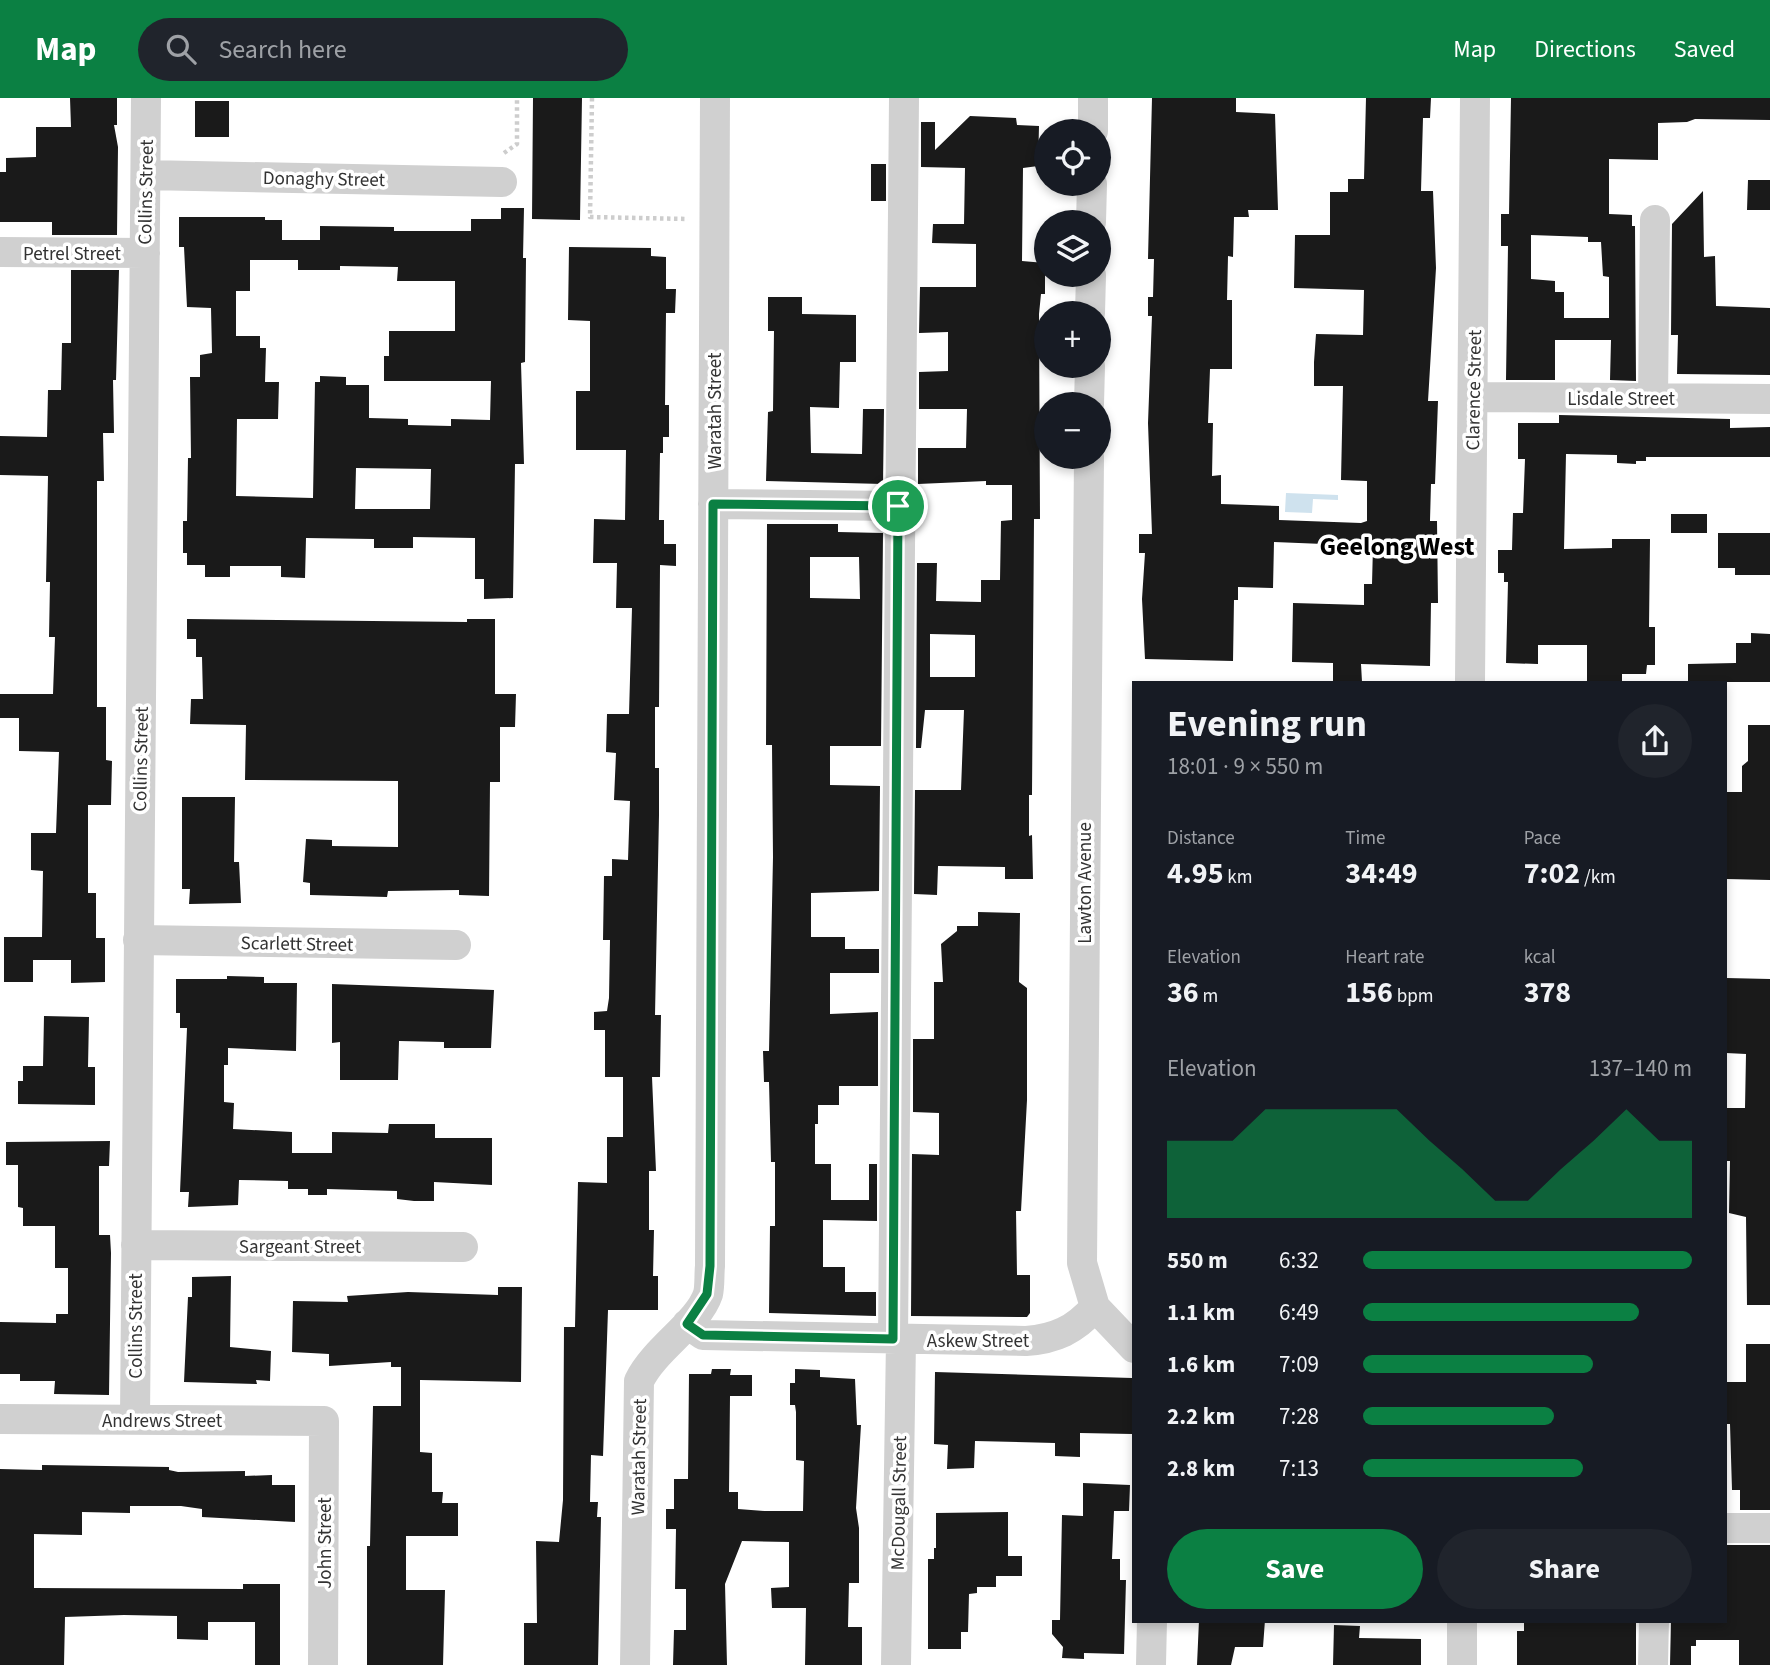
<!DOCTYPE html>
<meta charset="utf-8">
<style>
:root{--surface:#171b24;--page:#20242c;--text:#f1f3f6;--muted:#9ea1a6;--accent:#0b8043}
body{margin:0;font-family:"Source Sans 3",sans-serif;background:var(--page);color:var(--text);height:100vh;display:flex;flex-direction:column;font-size:26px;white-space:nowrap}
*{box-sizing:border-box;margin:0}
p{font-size:23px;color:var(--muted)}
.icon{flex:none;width:38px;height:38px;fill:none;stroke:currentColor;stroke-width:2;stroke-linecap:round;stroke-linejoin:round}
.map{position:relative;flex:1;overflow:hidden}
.drawer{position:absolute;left:1132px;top:583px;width:595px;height:942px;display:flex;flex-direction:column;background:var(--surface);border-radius:0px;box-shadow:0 4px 10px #0003}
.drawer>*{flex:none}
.fabs{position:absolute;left:1034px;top:21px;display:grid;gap:14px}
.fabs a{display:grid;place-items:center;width:77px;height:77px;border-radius:50%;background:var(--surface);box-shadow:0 4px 10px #0003;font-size:35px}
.pin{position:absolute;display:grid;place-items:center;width:60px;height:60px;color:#fff;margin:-30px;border:4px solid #fff;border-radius:50%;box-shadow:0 2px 7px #0007}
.round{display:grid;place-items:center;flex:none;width:74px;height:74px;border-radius:37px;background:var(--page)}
.summary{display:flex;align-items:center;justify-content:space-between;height:119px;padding:0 35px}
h1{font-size:38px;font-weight:700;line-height:52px}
.stats{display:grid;grid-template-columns:repeat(3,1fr);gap:10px;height:119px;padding:7px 35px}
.stats div{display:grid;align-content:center}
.stats b{font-size:30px;font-weight:700}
.stats small{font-size:19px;font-weight:400}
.stats p{font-size:19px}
.chart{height:196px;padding:14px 35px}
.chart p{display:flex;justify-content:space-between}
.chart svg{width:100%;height:126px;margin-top:7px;fill:var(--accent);opacity:.7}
.button{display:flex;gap:14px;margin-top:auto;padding:14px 35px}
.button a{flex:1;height:80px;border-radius:42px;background:var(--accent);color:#fff;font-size:28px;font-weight:700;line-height:80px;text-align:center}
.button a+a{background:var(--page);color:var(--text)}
ul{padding:0 35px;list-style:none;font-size:23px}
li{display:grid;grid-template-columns:112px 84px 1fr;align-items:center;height:52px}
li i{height:18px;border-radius:9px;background:var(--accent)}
header{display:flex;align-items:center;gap:42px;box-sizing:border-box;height:98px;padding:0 35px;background:var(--accent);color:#fff}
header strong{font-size:33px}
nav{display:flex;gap:38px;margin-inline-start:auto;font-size:24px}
.search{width:490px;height:63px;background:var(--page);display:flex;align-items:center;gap:18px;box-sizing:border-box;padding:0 24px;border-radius:38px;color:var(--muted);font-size:26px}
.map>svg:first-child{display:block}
.water{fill:#cfe2ee}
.building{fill:#1a1a1a;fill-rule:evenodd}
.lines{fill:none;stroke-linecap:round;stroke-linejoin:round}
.path{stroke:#cdcdcd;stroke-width:4.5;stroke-dasharray:3.5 3.5;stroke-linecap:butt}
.minor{stroke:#d0d0d0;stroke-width:30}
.route-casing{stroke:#fff;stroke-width:14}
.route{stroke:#0b8043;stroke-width:9}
.labels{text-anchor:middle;stroke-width:7;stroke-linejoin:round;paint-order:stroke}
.street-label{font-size:19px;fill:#333;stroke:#fff}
.district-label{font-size:26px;font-weight:bold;fill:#000;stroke:#fff}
</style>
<header>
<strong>Map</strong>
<div class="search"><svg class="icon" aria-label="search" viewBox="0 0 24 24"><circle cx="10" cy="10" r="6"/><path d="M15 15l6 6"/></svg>Search here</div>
<nav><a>Map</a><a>Directions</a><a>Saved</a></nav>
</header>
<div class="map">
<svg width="1770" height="1567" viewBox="0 0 1770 1567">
<rect width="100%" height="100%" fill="#fff"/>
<path class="water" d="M 1286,395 L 1338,397 L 1338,402 L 1313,401 L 1312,415 L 1285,414 Z"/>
<path class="building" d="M 70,0 L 117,0 L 117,27 L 114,27 L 118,49 L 117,137 L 52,137 L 52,124 L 0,124 L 0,74 L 6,74 L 6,60 L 36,59 L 36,29 L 71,29 Z
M 533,0 L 582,0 L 580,122 L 532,121 Z
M 1152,0 L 1236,0 L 1236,14 L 1275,16 L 1278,112 L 1248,112 L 1249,119 L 1234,119 L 1233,159 L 1228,158 L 1227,202 L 1232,202 L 1232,271 L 1210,271 L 1208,325 L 1213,325 L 1212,378 L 1221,377 L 1221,406 L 1279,408 L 1279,422 L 1361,425 L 1367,423 L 1367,383 L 1341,382 L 1343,288 L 1314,288 L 1314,264 L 1316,236 L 1363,237 L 1364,192 L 1294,190 L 1295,137 L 1330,137 L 1330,94 L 1348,94 L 1348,81 L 1364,81 L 1366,0 L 1431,0 L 1430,20 L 1423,20 L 1421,93 L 1433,93 L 1436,170 L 1428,303 L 1438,303 L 1435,386 L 1431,386 L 1430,423 L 1437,423 L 1438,505 L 1431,505 L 1430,568 L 1361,566 L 1362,584 L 1333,584 L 1333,565 L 1292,564 L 1293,505 L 1364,507 L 1364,486 L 1372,486 L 1373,448 L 1274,444 L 1273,490 L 1238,489 L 1238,502 L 1234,502 L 1233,563 L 1145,561 L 1142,501 L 1145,455 L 1139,455 L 1139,436 L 1152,436 L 1148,325 L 1152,218 L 1148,218 L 1148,199 L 1153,199 L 1154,161 L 1148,161 Z
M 1511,0 L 1770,0 L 1770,22 L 1695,21 L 1687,24 L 1658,25 L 1658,62 L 1609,61 L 1609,116 L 1632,117 L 1632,128 L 1635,128 L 1636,283 L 1610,282 L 1611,242 L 1555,242 L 1555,282 L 1506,282 L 1508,148 L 1501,148 L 1501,116 L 1509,116 ZM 1531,137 L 1588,139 L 1588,144 L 1601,144 L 1603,178 L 1609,179 L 1609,220 L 1564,220 L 1564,194 L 1555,194 L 1555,183 L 1531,181 Z
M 195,3 L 229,3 L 229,39 L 195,39 Z
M 970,18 L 1016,20 L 1017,27 L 1039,28 L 1038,68 L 1023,70 L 1022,163 L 1045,165 L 1045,196 L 1041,196 L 1039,216 L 1040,421 L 1034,421 L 1032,697 L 1029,697 L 1029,738 L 1032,737 L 1033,781 L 1005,781 L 1005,769 L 938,768 L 937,797 L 914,796 L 915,692 L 961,692 L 964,612 L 925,612 L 921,650 L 916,650 L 917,465 L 937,465 L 936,503 L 981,504 L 981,482 L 1000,482 L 1001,423 L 1012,422 L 1012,387 L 986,387 L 986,383 L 918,386 L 918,350 L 966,350 L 967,311 L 919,311 L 919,274 L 948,273 L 948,234 L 919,235 L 920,189 L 976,189 L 976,146 L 932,145 L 933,126 L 964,126 L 965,70 L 921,69 L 921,24 L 935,24 L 935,52 ZM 930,536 L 975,537 L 975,579 L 930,579 Z
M 871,66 L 886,66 L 886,103 L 871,103 Z
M 1748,82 L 1770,82 L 1770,112 L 1747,112 Z
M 1703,93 L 1704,159 L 1715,158 L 1716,208 L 1770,210 L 1770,277 L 1677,276 L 1678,237 L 1671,237 L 1672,126 Z
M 501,110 L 524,110 L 523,160 L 526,160 L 525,264 L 521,265 L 524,366 L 515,366 L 513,500 L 484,501 L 484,481 L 475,481 L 475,440 L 413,439 L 413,450 L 374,450 L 374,441 L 306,440 L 305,480 L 281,479 L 281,468 L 230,468 L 230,479 L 205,479 L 205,467 L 187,467 L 187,455 L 183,455 L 183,423 L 187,423 L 188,360 L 191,360 L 190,279 L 200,279 L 200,257 L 212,255 L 211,210 L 187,209 L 184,149 L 179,149 L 179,119 L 265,119 L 265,122 L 282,122 L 282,142 L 320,142 L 320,128 L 394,129 L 394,133 L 471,133 L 471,121 L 501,121 ZM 250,162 L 298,162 L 298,172 L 340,172 L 340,168 L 398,169 L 397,183 L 455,183 L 455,233 L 389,233 L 389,258 L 384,258 L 384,283 L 491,283 L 490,322 L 451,321 L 451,328 L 408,327 L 408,321 L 369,320 L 369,287 L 346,287 L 346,279 L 320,278 L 320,284 L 315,284 L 313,400 L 236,398 L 237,321 L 278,321 L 279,284 L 265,284 L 266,250 L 260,250 L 260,238 L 236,238 L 236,193 L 250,193 ZM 356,370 L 431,371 L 430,411 L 355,411 Z
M 569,149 L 651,150 L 651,158 L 666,159 L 666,191 L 676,191 L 675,215 L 666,215 L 665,307 L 669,307 L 669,339 L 663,339 L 663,355 L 660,355 L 659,422 L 664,422 L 664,446 L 676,446 L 676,468 L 660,467 L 659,609 L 655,609 L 655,670 L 659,670 L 659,717 L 655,917 L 661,917 L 660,979 L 652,979 L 656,1073 L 649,1073 L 649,1132 L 654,1132 L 653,1178 L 658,1178 L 658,1212 L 608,1212 L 603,1358 L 591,1357 L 590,1404 L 598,1404 L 597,1419 L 601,1419 L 598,1567 L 524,1567 L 524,1525 L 537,1525 L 536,1443 L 559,1444 L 563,1402 L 564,1229 L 575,1229 L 578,1084 L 607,1085 L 607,1039 L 623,1039 L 623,979 L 605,979 L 605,932 L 594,932 L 594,914 L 607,913 L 609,900 L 610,842 L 603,842 L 604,778 L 612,778 L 612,761 L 628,762 L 630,703 L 614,702 L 616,655 L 606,654 L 607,616 L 629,616 L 632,510 L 616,510 L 617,465 L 593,465 L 594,421 L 625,422 L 626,352 L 576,352 L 576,293 L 590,293 L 590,223 L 568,222 Z
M 71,172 L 119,172 L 116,282 L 113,282 L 114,335 L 103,335 L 104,383 L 97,383 L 97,609 L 106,609 L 106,662 L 112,663 L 111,707 L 88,707 L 88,795 L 96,795 L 96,840 L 105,840 L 105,884 L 71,885 L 71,862 L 33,862 L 33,884 L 4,884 L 4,839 L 42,839 L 43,773 L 31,772 L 31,735 L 56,735 L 59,654 L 19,653 L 19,620 L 0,620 L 0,596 L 53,596 L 55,539 L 49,539 L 50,484 L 46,484 L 48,378 L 0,377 L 0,338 L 47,339 L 48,292 L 61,292 L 62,245 L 71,245 Z
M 768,199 L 802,199 L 802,216 L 856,217 L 856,264 L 840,264 L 839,310 L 810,309 L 811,355 L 862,356 L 863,311 L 884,311 L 883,386 L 766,383 L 768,314 L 773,313 L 774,233 L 768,233 Z
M 1559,317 L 1730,321 L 1730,330 L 1770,329 L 1770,359 L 1646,359 L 1646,363 L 1636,363 L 1636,366 L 1617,365 L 1617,357 L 1566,356 L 1564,451 L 1612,450 L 1612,441 L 1650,441 L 1649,529 L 1655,529 L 1655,567 L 1647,567 L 1646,576 L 1622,576 L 1622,584 L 1587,584 L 1587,547 L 1538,547 L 1538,566 L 1506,565 L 1508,484 L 1504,484 L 1504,475 L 1498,475 L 1498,452 L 1512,452 L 1513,415 L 1523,415 L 1525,361 L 1518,361 L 1518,325 L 1559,325 Z
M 1671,416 L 1707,416 L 1707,435 L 1671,435 Z
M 767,426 L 838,426 L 838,434 L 883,435 L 881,648 L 830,648 L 830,687 L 880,688 L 879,793 L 811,795 L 811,839 L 845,839 L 845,851 L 879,851 L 879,875 L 830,875 L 830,916 L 878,914 L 878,988 L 839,988 L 839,1007 L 818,1007 L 818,1026 L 815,1026 L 815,1066 L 831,1066 L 831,1102 L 869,1102 L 869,1066 L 877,1066 L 877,1123 L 823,1122 L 823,1169 L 845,1169 L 845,1194 L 876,1194 L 876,1218 L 769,1215 L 770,1128 L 775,1128 L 775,1064 L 771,1064 L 769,984 L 764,984 L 763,953 L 769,953 L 773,759 L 772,647 L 766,647 ZM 810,459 L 859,459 L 860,501 L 810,500 Z
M 1718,435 L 1770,435 L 1770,477 L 1735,477 L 1735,470 L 1718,470 Z
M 187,521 L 467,524 L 467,521 L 495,521 L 495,596 L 516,596 L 515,629 L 500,629 L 500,684 L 490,684 L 489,798 L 459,797 L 459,792 L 388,793 L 387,799 L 310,797 L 310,785 L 303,784 L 306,741 L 332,742 L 332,748 L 398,749 L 398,683 L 245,682 L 246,627 L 190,626 L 191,601 L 203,601 L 202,559 L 196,559 L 196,541 L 187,541 Z
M 1751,535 L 1770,536 L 1770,584 L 1688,584 L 1688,566 L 1736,565 L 1736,545 L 1751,545 Z
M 1748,627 L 1770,627 L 1770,782 L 1726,781 L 1726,694 L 1742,694 L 1742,668 L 1748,663 Z
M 182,699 L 235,699 L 234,764 L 239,764 L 241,805 L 189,806 L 190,791 L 182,791 Z
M 978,814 L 1020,815 L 1019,884 L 1027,890 L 1027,1002 L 1021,1113 L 1016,1113 L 1017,1177 L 1030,1177 L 1030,1215 L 1027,1219 L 911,1218 L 912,1056 L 939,1057 L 939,1015 L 913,1014 L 913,941 L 934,941 L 934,884 L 943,884 L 941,846 L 957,833 L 957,828 L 978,828 Z
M 227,878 L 264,879 L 264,885 L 297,885 L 296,953 L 228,950 L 228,967 L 224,967 L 224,1004 L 234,1005 L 233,1031 L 292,1034 L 292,1055 L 332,1055 L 332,1034 L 388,1035 L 389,1026 L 435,1026 L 435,1040 L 492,1040 L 492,1087 L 434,1084 L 434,1103 L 414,1103 L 397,1101 L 397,1093 L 327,1091 L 327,1097 L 308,1097 L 308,1091 L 288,1091 L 288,1083 L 239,1082 L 238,1107 L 188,1109 L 189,1094 L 180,1094 L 187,930 L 180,930 L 180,915 L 176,915 L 176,881 L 227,881 Z
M 1726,880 L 1770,881 L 1770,1207 L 1747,1207 L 1746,1119 L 1729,1115 L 1730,1063 L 1726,1063 L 1726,1010 L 1745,1010 L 1746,956 L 1726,955 Z
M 332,886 L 494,892 L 491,950 L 444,950 L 444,944 L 399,943 L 398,982 L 340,982 L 340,944 L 332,945 Z
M 44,918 L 89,919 L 88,969 L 95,969 L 95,1007 L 18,1006 L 18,983 L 23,983 L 23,968 L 43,968 Z
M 110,1043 L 109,1068 L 99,1068 L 99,1137 L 110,1137 L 111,1155 L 109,1297 L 54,1296 L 55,1283 L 20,1283 L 20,1276 L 0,1276 L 0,1224 L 56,1225 L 56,1216 L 68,1216 L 68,1170 L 55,1170 L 55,1128 L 23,1128 L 23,1110 L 18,1109 L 18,1067 L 6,1067 L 6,1044 Z
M 231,1178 L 230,1249 L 271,1253 L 270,1283 L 256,1282 L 257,1286 L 184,1284 L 188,1199 L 192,1199 L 192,1179 Z
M 498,1189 L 522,1189 L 521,1284 L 420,1282 L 420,1354 L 432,1355 L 432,1394 L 443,1394 L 442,1405 L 458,1405 L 458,1438 L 406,1438 L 406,1492 L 445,1492 L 443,1567 L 367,1567 L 367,1448 L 370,1448 L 373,1308 L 401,1308 L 401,1269 L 391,1269 L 391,1264 L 329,1268 L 329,1256 L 292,1254 L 293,1203 L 348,1204 L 347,1198 L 408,1194 L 498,1197 Z
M 1746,1246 L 1770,1246 L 1770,1412 L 1740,1412 L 1740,1392 L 1732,1392 L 1730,1326 L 1726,1326 L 1726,1284 L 1746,1284 Z
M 712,1271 L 731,1271 L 730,1277 L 752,1277 L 752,1298 L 730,1298 L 729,1394 L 738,1394 L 738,1411 L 764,1413 L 803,1413 L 804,1363 L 796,1362 L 796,1314 L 795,1307 L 790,1307 L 790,1285 L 795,1285 L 795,1271 L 820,1272 L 820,1279 L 855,1281 L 857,1327 L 861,1327 L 856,1410 L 859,1430 L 859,1485 L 849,1485 L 848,1529 L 862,1529 L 862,1567 L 805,1567 L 806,1510 L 772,1510 L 771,1490 L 789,1489 L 789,1444 L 742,1443 L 725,1486 L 727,1567 L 673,1567 L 674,1532 L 686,1532 L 686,1491 L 675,1491 L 676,1431 L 666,1431 L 666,1411 L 674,1411 L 674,1381 L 688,1381 L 689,1276 L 711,1276 Z
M 935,1274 L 1132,1280 L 1132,1336 L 1080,1335 L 1080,1359 L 1055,1358 L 1055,1345 L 975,1343 L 974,1370 L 947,1371 L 948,1347 L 934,1346 Z
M 42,1367 L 169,1369 L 169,1372 L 178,1374 L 245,1373 L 245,1378 L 272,1377 L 272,1387 L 295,1387 L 295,1424 L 202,1419 L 202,1411 L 181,1408 L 130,1408 L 130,1415 L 82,1414 L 82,1437 L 34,1436 L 34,1490 L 243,1491 L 243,1486 L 280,1486 L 280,1567 L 255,1567 L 255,1524 L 208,1524 L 208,1542 L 177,1541 L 177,1518 L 124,1517 L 65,1519 L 64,1567 L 0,1567 L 0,1371 L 42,1372 Z
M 1083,1385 L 1130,1387 L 1129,1413 L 1114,1413 L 1112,1461 L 1120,1461 L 1120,1482 L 1126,1482 L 1124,1556 L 1084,1555 L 1084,1561 L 1062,1560 L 1063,1549 L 1052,1536 L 1052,1522 L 1060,1522 L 1062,1417 L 1083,1418 Z
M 1008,1414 L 1008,1458 L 1022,1458 L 1022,1478 L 996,1478 L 996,1489 L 977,1489 L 977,1495 L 969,1496 L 968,1534 L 961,1534 L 961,1551 L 928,1551 L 928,1461 L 934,1461 L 934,1450 L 936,1450 L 936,1415 Z
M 1726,1447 L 1770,1447 L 1770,1567 L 1739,1567 L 1739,1542 L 1696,1542 L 1696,1548 L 1691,1548 L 1691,1567 L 1670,1567 L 1671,1522 L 1726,1522 Z
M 1199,1522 L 1265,1522 L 1263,1549 L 1235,1549 L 1231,1567 L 1197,1567 Z
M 1524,1522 L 1636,1522 L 1636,1567 L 1517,1567 L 1517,1533 L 1524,1533 Z
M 1334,1527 L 1360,1528 L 1359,1540 L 1421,1541 L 1421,1567 L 1333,1567 Z"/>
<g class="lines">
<path class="path" d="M 592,0 L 590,119 L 688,121
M 504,55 L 517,46 L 517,0"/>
<path class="minor" d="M 1093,33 L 1093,0
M 146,77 L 502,84
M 1091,124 L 1092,86
M 0,154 L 145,155
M 1090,215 L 1091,177
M 1473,299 L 1770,301
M 1653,300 L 1655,122
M 1089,306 L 1090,268
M 1089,359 L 1082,1165 L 1095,1209 L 1134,1250
M 713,406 L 898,408
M 1470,584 L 1475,0
M 138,842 L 456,847
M 136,1147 L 463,1149
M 687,1226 L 703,1237 L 1026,1243 C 1055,1241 1075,1232 1095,1209
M 893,1241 L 904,0
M 0,1321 L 324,1323 L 323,1567
M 135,1321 L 146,0
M 1726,1430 L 1770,1430
M 635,1567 L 639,1283 C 655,1250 698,1226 708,1196 C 710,1188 709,1177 710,1168 L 715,0
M 896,1567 L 901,1242
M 1151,1567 L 1152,1522
M 1462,1567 L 1462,1522
M 1653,1567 L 1654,1522"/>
</g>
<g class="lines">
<defs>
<path id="route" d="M 713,406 L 898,408 L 893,1241 L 703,1237 L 687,1226 L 707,1196 L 710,1168 Z"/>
</defs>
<use href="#route" class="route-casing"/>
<use href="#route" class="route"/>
</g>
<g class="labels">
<g class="street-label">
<text transform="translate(324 80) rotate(1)" y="7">Donaghy Street</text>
<text transform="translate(145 94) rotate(-89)" y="7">Collins Street</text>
<text x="72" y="162">Petrel Street</text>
<text transform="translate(1473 292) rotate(-89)" y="7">Clarence Street</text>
<text x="1621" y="307">Lisdale Street</text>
<text transform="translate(714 313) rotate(-90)" y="7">Waratah Street</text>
<text transform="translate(140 661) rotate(-89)" y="7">Collins Street</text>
<text transform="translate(1084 785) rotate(-90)" y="7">Lawton Avenue</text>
<text transform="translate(297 845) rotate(1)" y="7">Scarlett Street</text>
<text x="300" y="1155">Sargeant Street</text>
<text transform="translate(135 1228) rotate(-90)" y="7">Collins Street</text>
<text x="978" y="1249">Askew Street</text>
<text x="162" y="1329">Andrews Street</text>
<text transform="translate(638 1359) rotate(-89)" y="7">Waratah Street</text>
<text transform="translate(898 1405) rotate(-89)" y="7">McDougall Street</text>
<text transform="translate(324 1445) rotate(-90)" y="7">John Street</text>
</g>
<g class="district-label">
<text x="1397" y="457">Geelong West</text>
</g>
</g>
</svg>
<div class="fabs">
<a><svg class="icon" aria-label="locate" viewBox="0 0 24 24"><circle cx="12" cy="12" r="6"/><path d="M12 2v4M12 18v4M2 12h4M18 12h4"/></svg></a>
<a><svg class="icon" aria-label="layers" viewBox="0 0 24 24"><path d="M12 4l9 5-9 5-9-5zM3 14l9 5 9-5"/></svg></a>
<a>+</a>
<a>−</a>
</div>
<div class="pin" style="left:898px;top:408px;background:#1e9e55"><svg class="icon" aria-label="arrive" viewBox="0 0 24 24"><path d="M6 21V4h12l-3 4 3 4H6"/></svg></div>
<section class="drawer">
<div class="summary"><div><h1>Evening run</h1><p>18:01 · 9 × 550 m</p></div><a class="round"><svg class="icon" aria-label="share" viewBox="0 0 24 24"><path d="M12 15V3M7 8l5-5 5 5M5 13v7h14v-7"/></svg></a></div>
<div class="stats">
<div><p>Distance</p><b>4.95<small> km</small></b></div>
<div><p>Time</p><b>34:49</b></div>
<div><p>Pace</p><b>7:02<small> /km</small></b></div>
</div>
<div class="stats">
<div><p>Elevation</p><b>36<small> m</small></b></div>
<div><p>Heart rate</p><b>156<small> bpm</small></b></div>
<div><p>kcal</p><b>378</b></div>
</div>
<div class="chart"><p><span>Elevation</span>137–140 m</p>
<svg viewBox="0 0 160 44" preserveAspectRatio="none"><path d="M0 44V17L10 17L20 17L30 6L40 6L50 6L60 6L70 6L80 17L90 27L100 38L110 38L120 27L130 17L140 6L150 17L160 17V44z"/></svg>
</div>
<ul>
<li><b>550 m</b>6:32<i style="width:100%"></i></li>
<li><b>1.1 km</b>6:49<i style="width:84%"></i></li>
<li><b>1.6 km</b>7:09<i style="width:70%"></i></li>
<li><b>2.2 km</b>7:28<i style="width:58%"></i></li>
<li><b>2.8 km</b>7:13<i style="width:67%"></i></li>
</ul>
<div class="button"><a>Save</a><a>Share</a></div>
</section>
</div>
